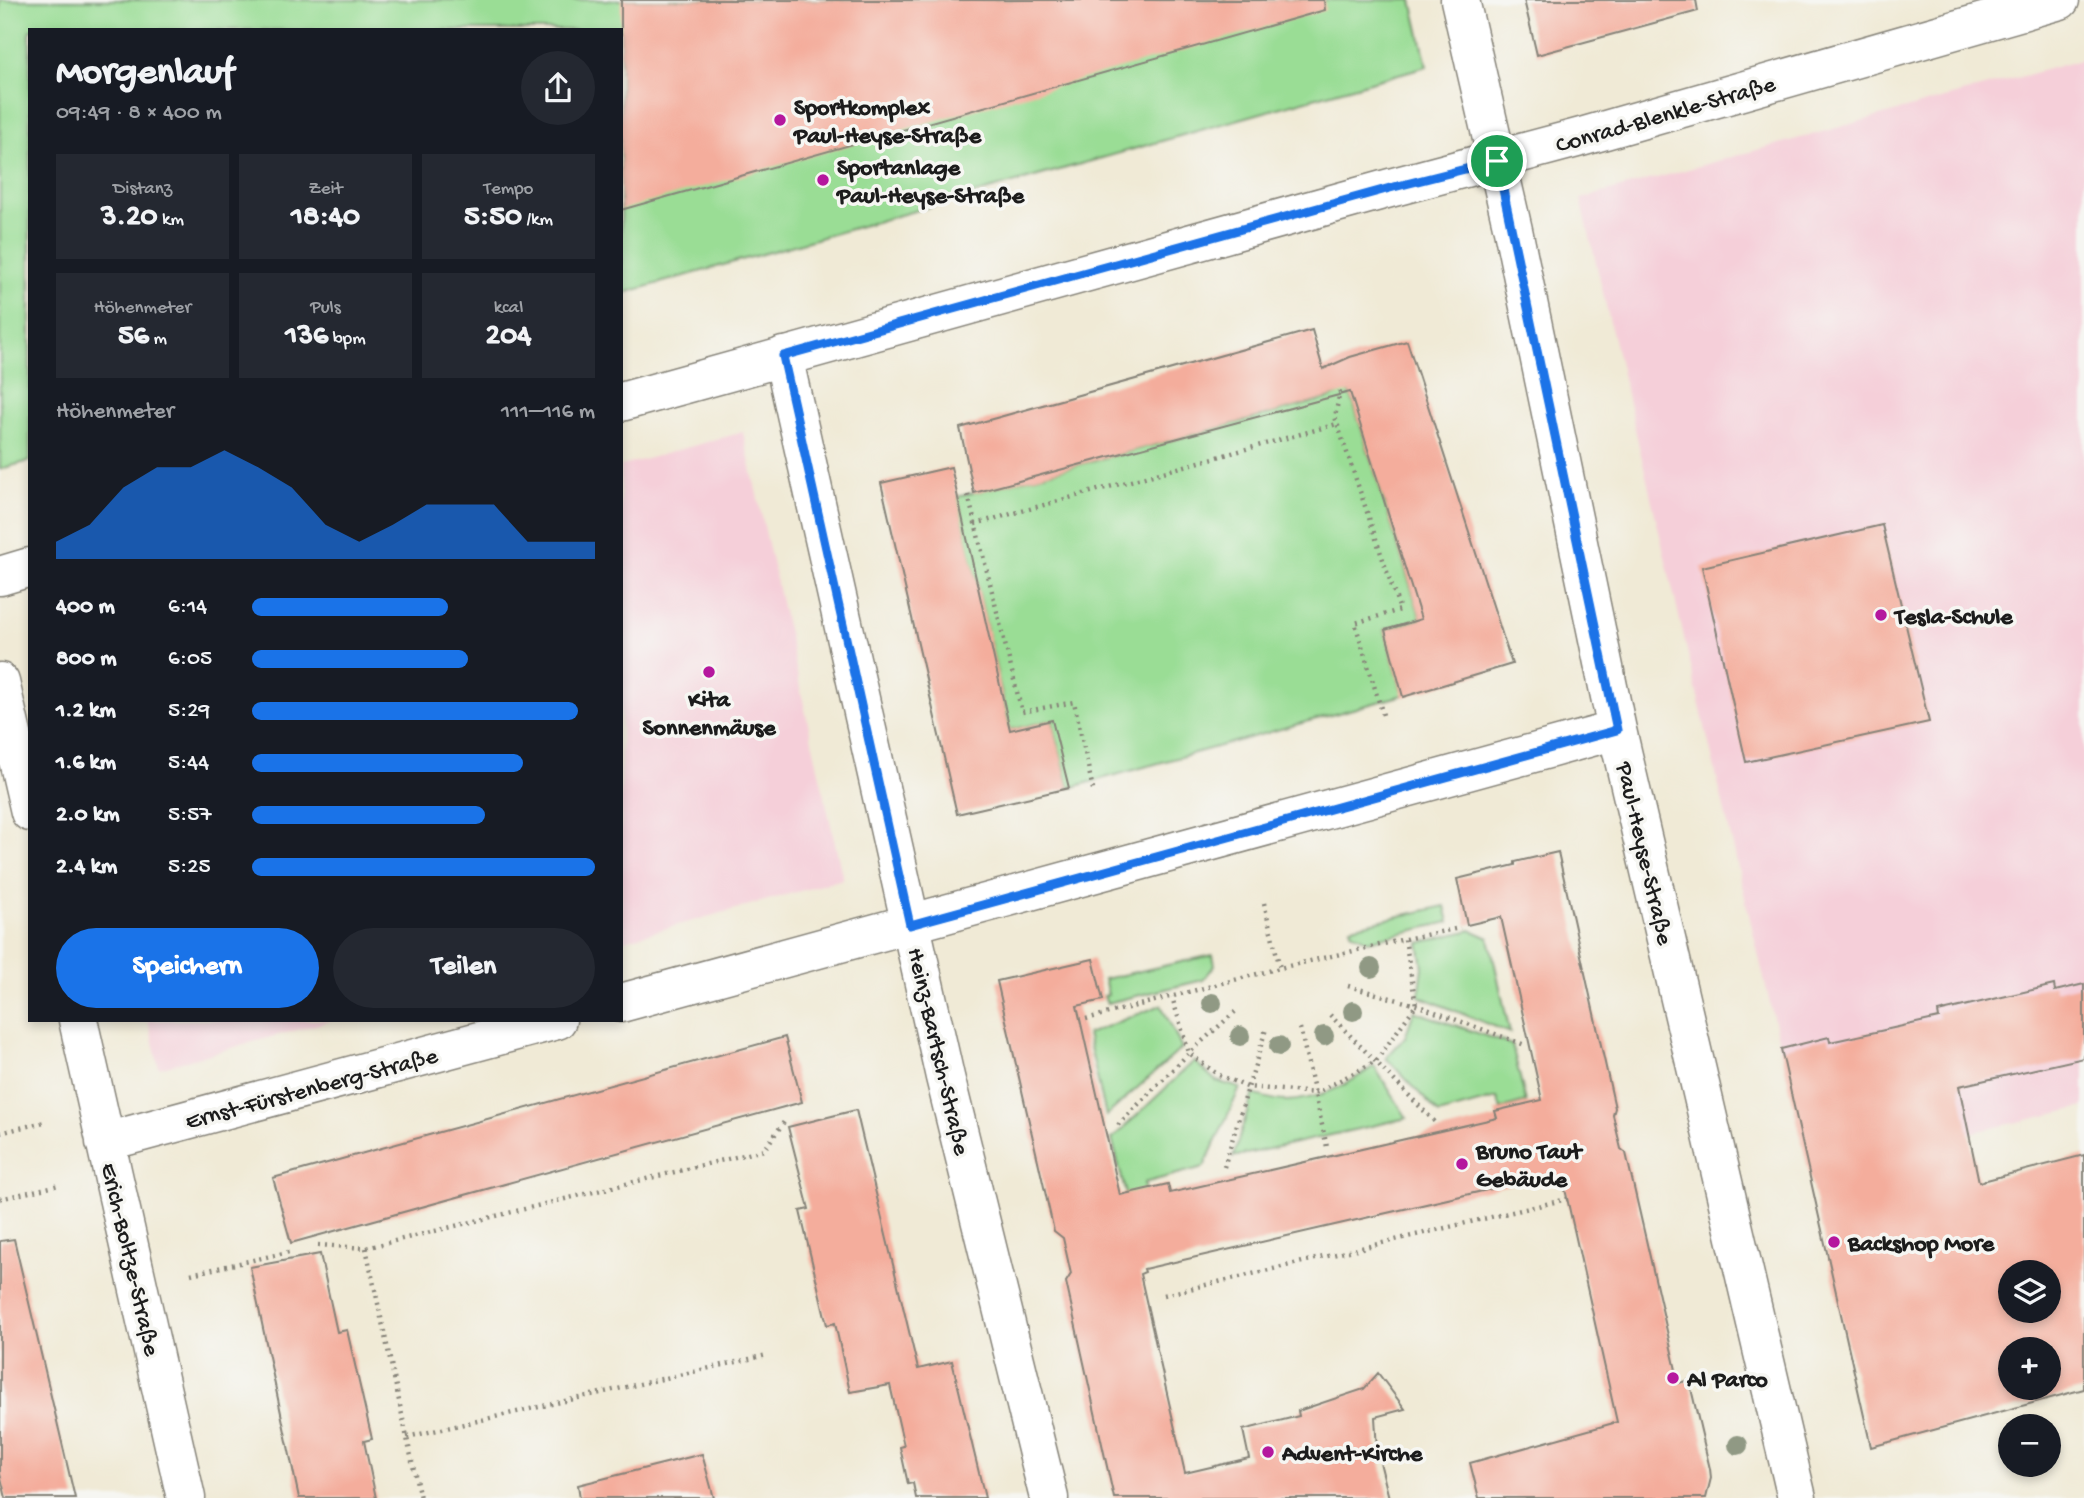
<!DOCTYPE html>
<html lang="de">
<meta charset="utf-8">
<style>
:root{--surface:#171b24;--page:#242831;--text:#f1f3f6;--muted:#9ea1a6;--accent:#1a73e8}
body{margin:0;font-family:"Gochi Hand",sans-serif;background:var(--page);color:var(--text);height:100vh;display:flex;flex-direction:column;font-size:26px;white-space:nowrap}
*{box-sizing:border-box;margin:0}
p{font-size:23px;color:var(--muted)}
.icon{flex:none;width:38px;height:38px;fill:none;stroke:currentColor;stroke-width:2;stroke-linecap:round;stroke-linejoin:round}
.map{position:relative;flex:1;overflow:hidden}
.drawer{position:absolute;left:28px;top:28px;width:595px;height:994px;display:flex;flex-direction:column;background:var(--surface);border-radius:0px;box-shadow:0 4px 10px #0003}
.drawer>*{flex:none}
.controls{position:absolute;left:1998px;top:1260px;display:grid;gap:14px}
.controls a{display:grid;place-items:center;width:63px;height:63px;border-radius:50%;background:var(--surface);box-shadow:0 4px 10px #0003;font-size:35px}
.pin{position:absolute;display:grid;place-items:center;width:60px;height:60px;color:#fff;margin:-30px;border:4px solid #fff;border-radius:50%;box-shadow:0 2px 7px #0007}
.round{display:grid;place-items:center;flex:none;width:74px;height:74px;border-radius:37px;background:var(--page)}
.summary{display:flex;align-items:center;justify-content:space-between;height:119px;padding:0 28px}
h1{font-size:38px;font-weight:700;line-height:52px}
.figures{display:grid;grid-template-columns:repeat(3,1fr);gap:10px;height:119px;padding:7px 28px}
.figures div{display:grid;align-content:center;border-radius:0px;background:var(--page);text-align:center}
.figures b{font-size:30px;font-weight:700}
.figures small{font-size:19px;font-weight:400}
.figures p{font-size:19px}
.chart{height:196px;padding:14px 28px}
.chart p{display:flex;justify-content:space-between}
.chart svg{width:100%;height:126px;margin-top:7px;fill:var(--accent);opacity:.7}
.primary-button{display:flex;gap:14px;margin-top:auto;padding:14px 28px}
.primary-button a{flex:1;height:80px;border-radius:42px;background:var(--accent);color:#fff;font-size:28px;font-weight:700;line-height:80px;text-align:center}
.primary-button a+a{background:var(--page);color:var(--text)}
ul{padding:0 28px;list-style:none;font-size:23px}
li{display:grid;grid-template-columns:112px 84px 1fr;align-items:center;height:52px}
li i{height:18px;border-radius:9px;background:var(--accent)}
.map>svg:first-child{display:block}
.built{fill:#f5cfd9}
.green{fill:#9add95;stroke:#5b7c58;stroke-width:2}
.building{fill:#f4ad9c;fill-rule:evenodd}
.lines{fill:none;stroke-linecap:round;stroke-linejoin:round}
.minor-casing{stroke:#868379;stroke-width:41}
.path{stroke:#868379;stroke-width:4.5;stroke-dasharray:2 5;stroke-linecap:butt}
.minor{stroke:#fff;stroke-width:38}
.tree{fill:#909984}
.route-casing{stroke:#fff;stroke-width:14}
.route{stroke:#1a73e8;stroke-width:9}
.poi-dot{fill:#b5179e;stroke:#f6f6f2;stroke-width:2.5}
.labels{text-anchor:middle;stroke-width:7;stroke-linejoin:round;paint-order:stroke}
.poi-label{font-size:24px;font-weight:bold;fill:#1c1c1c;stroke:#f6f6f2;text-anchor:start}
.street-label{font-size:24px;fill:#1c1c1c;stroke:#f6f6f2}
</style>
<div class="map">
<svg width="2084" height="1498" viewBox="0 0 2084 1498">
<rect width="100%" height="100%" fill="#f6f6f2"/>
<filter id="ink" filterUnits="userSpaceOnUse"><feTurbulence type="fractalNoise" baseFrequency=".0143" numOctaves="2"/><feDisplacementMap in="SourceGraphic" scale="14" xChannelSelector="R" yChannelSelector="G"/><feConvolveMatrix kernelMatrix="1 2 1 2 8 2 1 2 1" color-interpolation-filters="sRGB"/></filter>
<filter id="wash" filterUnits="userSpaceOnUse"><feTurbulence type="fractalNoise" baseFrequency=".00686" numOctaves="4" result="noise"/><feDisplacementMap in="SourceGraphic" scale="28" xChannelSelector="R" yChannelSelector="G"/><feGaussianBlur stdDeviation="1.57" result="paint"/><feColorMatrix in="noise" values="0 0 0 0 0 0 0 0 0 0 0 0 0 0 0 0 0 1.4 0 .05"/><feComposite in="paint" operator="in"/></filter>
<g filter="url(#wash)">
<rect width="100%" height="100%" fill="#f0ead6"/>
<path class="built" d="M 2084,59 L 2084,1107 L 1809,1170 L 1581,199 Z
M 743,432 L 843,879 L 621,941 L 621,466 Z
M 148,1020 L 333,1020 L 159,1068 Z"/>
<path class="green" d="M 0,0 L 1412,0 L 1427,66 L 621,294 L 621,30 L 30,30 L 30,461 L 0,469 Z
M 1349,389 L 1421,619 L 1385,630 L 1403,695 L 1069,788 L 1052,720 L 1010,730 L 957,497 L 1330,398 Z
M 1445,906 L 1449,922 L 1368,941 L 1351,932 L 1351,927 Z
M 1471,930 L 1489,938 L 1510,1033 L 1419,996 L 1423,967 L 1419,943 Z
M 1213,955 L 1215,965 L 1203,980 L 1107,1003 L 1104,996 L 1108,995 L 1104,979 Z
M 1161,1005 L 1182,1048 L 1106,1116 L 1087,1034 Z
M 1414,1011 L 1512,1045 L 1526,1102 L 1501,1109 L 1497,1098 L 1439,1114 L 1386,1058 L 1405,1037 Z
M 1194,1061 L 1216,1081 L 1240,1088 L 1204,1167 L 1144,1183 L 1147,1195 L 1127,1199 L 1112,1139 Z
M 1374,1066 L 1407,1118 L 1233,1157 L 1253,1094 C 1263,1097 1275,1101 1286,1101 C 1319,1100 1348,1085 1374,1066 Z"/>
<g id="blocks">
<path class="building" d="M 621,0 L 1324,0 L 1325,10 L 621,210 Z
M 1524,0 L 1696,0 L 1698,11 L 1537,55 Z
M 1312,330 L 1323,369 L 1350,357 L 1407,341 L 1512,664 L 1403,697 L 1385,630 L 1421,619 L 1350,392 L 974,493 L 960,428 Z
M 951,467 L 1010,730 L 1052,720 L 1069,788 L 957,814 L 881,483 Z
M 1882,525 L 1929,722 L 1746,762 L 1702,567 Z
M 1558,852 L 1615,1108 L 1613,1115 L 1621,1149 L 1626,1153 L 1679,1383 L 1689,1380 L 1710,1469 L 1711,1478 L 1706,1498 L 1479,1498 L 1470,1463 L 1617,1422 L 1563,1180 L 1554,1182 L 1552,1175 L 1144,1269 L 1145,1272 L 1140,1274 L 1185,1473 L 1249,1458 L 1243,1430 L 1299,1416 L 1298,1411 L 1364,1389 L 1378,1373 L 1405,1409 L 1375,1417 L 1377,1450 L 1389,1498 L 1114,1498 L 1066,1282 L 1071,1274 L 1063,1238 L 1054,1231 L 997,981 L 1093,959 L 1103,1000 L 1077,1006 L 1120,1195 L 1168,1184 L 1170,1193 L 1497,1118 L 1495,1111 L 1542,1100 L 1501,917 L 1467,925 L 1457,879 L 1515,865 L 1515,862 Z
M 2084,984 L 2084,1058 L 1959,1086 L 1979,1182 L 2084,1155 L 2084,1389 L 1871,1447 L 1781,1049 L 1829,1037 L 1830,1042 L 1939,1018 L 1938,1012 L 2054,985 L 2055,991 ZM 2011,1272 L 2049,1272 L 2049,1311 L 2011,1311 ZM 2011,1349 L 2049,1349 L 2049,1388 L 2011,1388 Z
M 785,1037 L 802,1102 L 291,1243 L 273,1178 Z
M 856,1110 L 918,1369 L 952,1361 L 985,1498 L 916,1498 L 913,1483 L 908,1484 L 900,1447 L 904,1446 L 890,1385 L 850,1392 L 835,1323 L 827,1325 L 800,1211 L 809,1209 L 788,1127 Z
M 14,1239 L 75,1498 L 6,1498 L 0,1474 L 0,1241 Z
M 320,1254 L 337,1332 L 347,1330 L 372,1439 L 364,1441 L 376,1498 L 299,1498 L 250,1267 Z
M 702,1454 L 714,1498 L 580,1498 L 578,1485 Z"/>
</g>
</g>
<g filter="url(#ink)">
<use href="#blocks" fill-opacity="0" stroke="#868379" stroke-width="2"/>
<g class="lines">
<defs>
<path id="minor" d="M 1460,0 L 1513,230 L 1617,730 L 1797,1498
M 783,356 L 945,1077 L 1049,1498
M 621,402 L 1390,188 L 1581,137 L 2060,0
M 0,576 L 30,567
M 0,682 L 30,812
M 621,1003 L 1617,730
M 78,1020 L 186,1498
M 105,1142 L 557,1020"/>
</defs>
<use href="#minor" class="minor-casing"/>
<path class="path" d="M 1340,391 L 1335,417 L 1400,610 L 1355,623 L 1383,715
M 968,495 L 1022,712 L 1074,702 L 1094,794
M 975,524 L 1337,424
M 1264,903 L 1280,968
M 1405,939 L 1460,928
M 1348,986 L 1416,1005 L 1525,1045
M 1330,1015 L 1435,1122
M 1086,1019 L 1280,968 L 1405,939 L 1416,1005 L 1376,1061 L 1316,1093 L 1247,1087 L 1217,1074 L 1189,1053 L 1172,997
M 1300,1028 L 1327,1147
M 1118,1125 L 1189,1053 L 1237,1010
M 0,1133 L 44,1122
M 1224,1167 L 1266,1029
M 0,1199 L 59,1185
M 318,1245 L 366,1248 L 764,1150 L 786,1119
M 366,1248 L 420,1498
M 191,1274 L 293,1251
M 1164,1295 L 1567,1199
M 407,1437 L 767,1355"/>
<use href="#minor" class="minor"/>
</g>
<g class="tree">
<circle cx="1371" cy="968" r="10"/>
<circle cx="1212" cy="1003" r="10"/>
<circle cx="1353" cy="1011" r="10"/>
<circle cx="1240" cy="1036" r="10"/>
<circle cx="1324" cy="1036" r="10"/>
<circle cx="1279" cy="1046" r="10"/>
<circle cx="1738" cy="1445" r="10"/>
</g>
</g>
<g class="lines" filter="url(#ink)">
<defs>
<path id="route" d="M 1497,161 L 1617,730 L 910,925 L 783,356 L 1390,188 Z"/>
</defs>
<use href="#route" class="route-casing"/>
<use href="#route" class="route"/>
</g>
<g class="poi-dot">
<circle cx="780" cy="120" r="7"/>
<circle cx="823" cy="180" r="7"/>
<circle cx="1881" cy="615" r="7"/>
<circle cx="709" cy="672" r="7"/>
<circle cx="1462" cy="1164" r="7"/>
<circle cx="1834" cy="1242" r="7"/>
<circle cx="1673" cy="1378" r="7"/>
<circle cx="1268" cy="1452" r="7"/>
</g>
<g class="labels">
<g class="poi-label">
<text x="794" y="114">Sportkomplex<tspan x="794" dy="28">Paul-Heyse-Straße</tspan></text>
<text x="837" y="174">Sportanlage<tspan x="837" dy="28">Paul-Heyse-Straße</tspan></text>
<text x="1895" y="623">Tesla-Schule</text>
<text x="709" y="706" text-anchor="middle">Kita<tspan x="709" dy="28">Sonnenmäuse</tspan></text>
<text x="1476" y="1158">Bruno Taut<tspan x="1476" dy="28">Gebäude</tspan></text>
<text x="1848" y="1250">Backshop More</text>
<text x="1687" y="1386">Al Parco</text>
<text x="1282" y="1460">Advent-Kirche</text>
</g>
<g class="street-label">
<text transform="translate(1665 113) rotate(-16)" y="8">Conrad-Blenkle-Straße</text>
<text transform="translate(1646 853) rotate(77)" y="8">Paul-Heyse-Straße</text>
<text transform="translate(940 1051) rotate(77)" y="8">Heinz-Bartsch-Straße</text>
<text transform="translate(311 1087) rotate(-15)" y="8">Ernst-Fürstenberg-Straße</text>
<text transform="translate(132 1259) rotate(77)" y="8">Erich-Boltze-Straße</text>
</g>
</g>
</svg>
<div class="controls">
<a><svg class="icon" aria-label="layers" viewBox="0 0 24 24"><path d="M12 4l9 5-9 5-9-5zM3 14l9 5 9-5"/></svg></a>
<a>+</a>
<a>−</a>
</div>
<div class="pin" style="left:1497px;top:161px;background:#1e9e55"><svg class="icon" aria-label="arrive" viewBox="0 0 24 24"><path d="M6 21V4h12l-3 4 3 4H6"/></svg></div>
<section class="drawer">
<div class="summary"><div><h1>Morgenlauf</h1><p>09:49 · 8 × 400 m</p></div><a class="round"><svg class="icon" aria-label="share" viewBox="0 0 24 24"><path d="M12 15V3M7 8l5-5 5 5M5 13v7h14v-7"/></svg></a></div>
<div class="figures">
<div><p>Distanz</p><b>3.20<small> km</small></b></div>
<div><p>Zeit</p><b>18:40</b></div>
<div><p>Tempo</p><b>5:50<small> /km</small></b></div>
</div>
<div class="figures">
<div><p>Höhenmeter</p><b>56<small> m</small></b></div>
<div><p>Puls</p><b>136<small> bpm</small></b></div>
<div><p>kcal</p><b>204</b></div>
</div>
<div class="chart"><p><span>Höhenmeter</span>111–116 m</p>
<svg viewBox="0 0 160 44" preserveAspectRatio="none"><path d="M0 44V38L10 32L20 19L30 12L40 12L50 6L60 12L70 19L80 32L90 38L100 32L110 25L120 25L130 25L140 38L150 38L160 38V44z"/></svg>
</div>
<ul>
<li><b>400 m</b>6:14<i style="width:57%"></i></li>
<li><b>800 m</b>6:05<i style="width:63%"></i></li>
<li><b>1.2 km</b>5:29<i style="width:95%"></i></li>
<li><b>1.6 km</b>5:44<i style="width:79%"></i></li>
<li><b>2.0 km</b>5:57<i style="width:68%"></i></li>
<li><b>2.4 km</b>5:25<i style="width:100%"></i></li>
</ul>
<div class="primary-button"><a>Speichern</a><a>Teilen</a></div>
</section>
</div>
